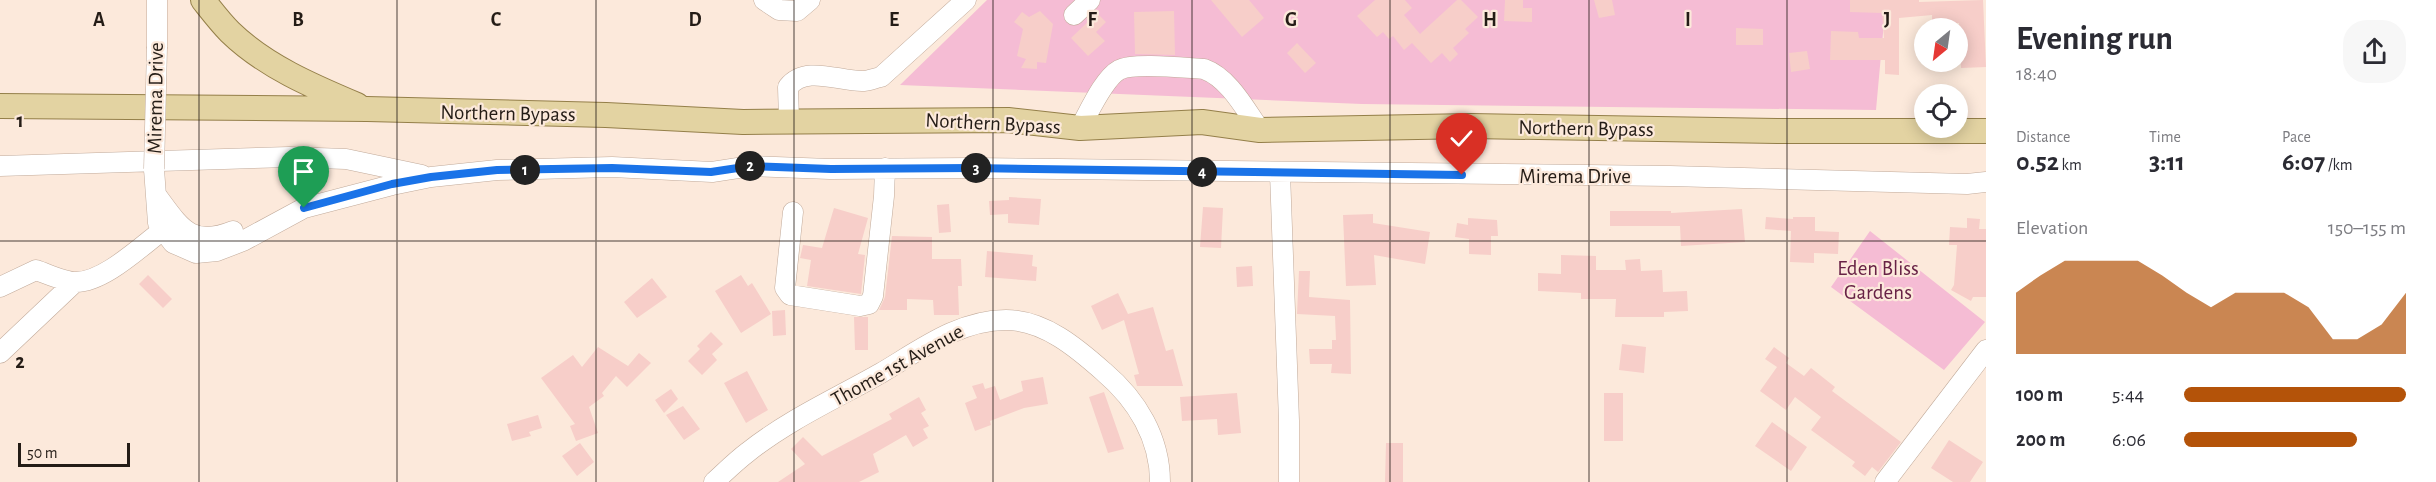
<!DOCTYPE html>
<meta charset="utf-8">
<style>
:root{--surface:#fff;--page:#f7f7f7;--text:#2b2b33;--muted:#7c7c81;--accent:#b45309}
body{margin:0;font-family:"Alegreya Sans",sans-serif;background:var(--page);color:var(--text);height:100vh;display:flex;flex-direction:column;font-size:22px;white-space:nowrap}
*{box-sizing:border-box;margin:0}
p{font-size:20px;color:var(--muted)}
.icon{flex:none;width:33px;height:33px;fill:none;stroke:currentColor;stroke-width:2;stroke-linecap:round;stroke-linejoin:round}
.map{position:relative;flex:1;overflow:hidden}
.details{display:flex;flex-direction:column;background:var(--surface);width:450px}
.details>*{flex:none}
.needle{width:39px;rotate:209deg}
.fabs{position:absolute;left:1914px;top:18px;display:grid;gap:12px}
.fabs a{display:grid;place-items:center;width:54px;height:54px;border-radius:50%;background:var(--surface);box-shadow:0 3px 15px #0003;font-size:30px}
.scale{position:absolute;left:18px;bottom:15px;width:112px;box-sizing:border-box;padding-left:6px;border:3px solid #241c16;border-top:0;font-size:16px;line-height:21px;white-space:nowrap;color:#241c16;-webkit-text-stroke:4px #fce9db;paint-order:stroke}
.pin{position:absolute;display:grid;place-items:center;width:51px;height:51px;color:#fff;margin:-62px -26px;border-radius:50% 50% 50% 0;rotate:-45deg;box-shadow:0 0 6px #0007}
.pin .icon{rotate:45deg}
.km{position:absolute;width:30px;height:30px;margin:-15px;border-radius:50%;background:#222;color:#fff;font-size:16px;line-height:30px;text-align:center}
.round{display:grid;place-items:center;flex:none;width:63px;height:63px;border-radius:24px;background:var(--page)}
.headline{display:flex;align-items:center;justify-content:space-between;height:102px;padding:0 30px}
h1{font-size:33px;font-weight:700;line-height:45px}
.metrics{display:grid;grid-template-columns:repeat(3,1fr);gap:9px;height:102px;padding:6px 30px}
.metrics div{display:grid;align-content:center}
.metrics b{font-size:26px;font-weight:700}
.metrics small{font-size:16px;font-weight:400}
.metrics p{font-size:16px}
.chart{height:168px;padding:12px 30px}
.chart p{display:flex;justify-content:space-between}
.chart svg{width:100%;height:108px;margin-top:6px;fill:var(--accent);opacity:.7}
ul{padding:0 30px;list-style:none;font-size:20px}
li{display:grid;grid-template-columns:96px 72px 1fr;align-items:center;height:45px}
li i{height:15px;border-radius:8px;background:var(--accent)}
main{display:flex;flex:1;min-height:0}
.map>svg:first-child{display:block}
.green{fill:#f5bcd4}
.building{fill:#f7cec9}
.lines{fill:none;stroke-linecap:round;stroke-linejoin:round}
.minor-casing{stroke:#c1aa9a;stroke-width:21}
.major-casing{stroke:#947f49;stroke-width:26}
.minor{stroke:#fff;stroke-width:20}
.major{stroke:#e3d3a2;stroke-width:24}
.minor-bridge-casing{stroke:#c1aa9a;stroke-width:21;stroke-linecap:butt}
.minor-bridge{stroke:#fff;stroke-width:20}
.route-casing{stroke:#fff;stroke-width:12}
.route{stroke:#1a73e8;stroke-width:8}
.grid{fill:none;stroke:#241c16;stroke-width:1.5;stroke-opacity:0.55}
.labels{text-anchor:middle;stroke-width:4.5;stroke-linejoin:round;paint-order:stroke}
.street-label{font-size:21px;fill:#241c16;stroke:#fce9db}
.park-label{font-size:21px;fill:#682246;stroke:#fce9db}
.grid-label{font-size:20px;text-anchor:middle;font-weight:bold;fill:#241c16;stroke:#fce9db;stroke-width:4.5;stroke-linejoin:round;paint-order:stroke}
</style>
<main>
<div class="map">
<svg width="1986" height="482" viewBox="0 0 1986 482">
<rect width="100%" height="100%" fill="#fce9db"/>
<path class="green" d="M 987,0 L 1886,0 L 1876,110 L 1362,104 L 900,85 Z
M 1870,231 L 1985,322 L 1944,370 L 1831,287 Z"/>
<path class="building" d="M 1211,0 L 1249,0 L 1264,18 L 1242,37 Z
M 1375,0 L 1405,0 L 1412,8 L 1404,15 L 1420,34 L 1457,0 L 1461,0 L 1478,17 L 1465,29 L 1469,33 L 1453,48 L 1458,54 L 1450,62 L 1442,53 L 1431,63 L 1412,43 L 1404,50 L 1393,36 L 1389,39 L 1383,32 L 1377,37 L 1357,16 Z
M 1505,0 L 1523,0 L 1523,8 L 1532,8 L 1532,22 L 1504,21 Z
M 1594,0 L 1612,0 L 1615,15 L 1599,18 Z
M 1850,0 L 1919,0 L 1919,2 L 1983,0 L 1986,67 L 1961,68 L 1959,23 L 1932,23 L 1932,15 L 1899,18 L 1899,75 L 1885,74 L 1885,60 L 1830,60 L 1831,31 L 1858,32 L 1859,38 L 1884,38 L 1882,13 L 1850,12 Z
M 1040,11 L 1053,24 L 1046,63 L 1037,62 L 1037,69 L 1021,68 L 1026,59 L 1017,56 L 1023,29 L 1014,22 L 1022,12 L 1029,17 Z
M 1174,11 L 1175,55 L 1135,54 L 1134,12 Z
M 1097,13 L 1106,22 L 1096,32 L 1105,41 L 1088,56 L 1071,38 Z
M 1736,28 L 1763,29 L 1763,45 L 1736,45 Z
M 1297,43 L 1316,63 L 1305,73 L 1287,53 Z
M 1807,51 L 1810,69 L 1791,72 L 1789,53 Z
M 1009,197 L 1041,199 L 1039,225 L 1008,223 L 1008,214 L 990,215 L 989,201 L 1009,200 Z
M 949,204 L 951,232 L 939,233 L 937,205 Z
M 1203,207 L 1223,208 L 1221,248 L 1200,247 Z
M 834,208 L 868,218 L 858,254 L 865,255 L 861,294 L 807,286 L 811,260 L 800,258 L 803,245 L 822,248 Z
M 1742,209 L 1745,242 L 1681,246 L 1680,226 L 1610,226 L 1610,211 L 1671,211 L 1671,213 Z
M 1373,214 L 1373,223 L 1430,232 L 1425,264 L 1374,255 L 1376,285 L 1346,286 L 1343,215 Z
M 1766,217 L 1793,219 L 1793,217 L 1815,217 L 1815,231 L 1839,232 L 1838,254 L 1814,253 L 1814,263 L 1790,262 L 1791,231 L 1765,229 Z
M 1468,218 L 1497,220 L 1498,236 L 1491,236 L 1491,255 L 1469,254 L 1469,239 L 1455,237 L 1457,223 L 1468,225 Z
M 1967,218 L 1980,219 L 1979,229 L 1986,229 L 1986,297 L 1973,297 L 1971,301 L 1951,290 L 1954,285 L 1957,245 L 1949,245 L 1950,227 L 1967,228 Z
M 892,236 L 932,237 L 932,259 L 961,259 L 962,286 L 958,286 L 959,315 L 934,315 L 933,300 L 907,299 L 907,310 L 879,310 L 885,297 Z
M 987,251 L 1033,255 L 1032,266 L 1037,267 L 1036,281 L 985,277 Z
M 1561,255 L 1596,256 L 1596,270 L 1626,270 L 1625,260 L 1640,259 L 1641,271 L 1662,270 L 1663,292 L 1687,291 L 1688,311 L 1664,312 L 1664,317 L 1615,317 L 1616,299 L 1581,299 L 1581,293 L 1538,291 L 1538,273 L 1561,274 Z
M 1252,266 L 1253,286 L 1237,287 L 1236,267 Z
M 1299,271 L 1310,271 L 1309,297 L 1350,300 L 1351,374 L 1331,373 L 1332,364 L 1310,364 L 1309,349 L 1332,349 L 1332,340 L 1336,340 L 1335,316 L 1297,314 Z
M 148,275 L 172,299 L 163,308 L 139,284 Z
M 741,275 L 748,286 L 752,283 L 771,314 L 741,333 L 715,291 Z
M 652,278 L 667,297 L 637,318 L 624,302 Z
M 1118,293 L 1128,314 L 1153,307 L 1166,351 L 1173,349 L 1183,386 L 1137,386 L 1134,375 L 1139,374 L 1124,320 L 1102,330 L 1091,306 Z
M 785,310 L 786,335 L 773,336 L 772,311 Z
M 854,317 L 868,317 L 868,350 L 855,350 Z
M 711,332 L 723,344 L 712,354 L 717,360 L 702,375 L 688,361 L 700,349 L 697,346 Z
M 1622,344 L 1646,347 L 1644,373 L 1619,370 Z
M 598,347 L 628,366 L 639,353 L 651,363 L 627,387 L 616,376 L 602,393 L 604,396 L 589,407 L 598,433 L 576,441 L 570,426 L 575,424 L 541,378 L 573,355 L 582,367 Z
M 1774,347 L 1789,358 L 1786,363 L 1804,376 L 1811,368 L 1835,387 L 1832,391 L 1901,442 L 1878,472 L 1872,467 L 1865,476 L 1852,466 L 1855,462 L 1811,430 L 1821,417 L 1795,397 L 1786,410 L 1760,391 L 1777,367 L 1765,359 Z
M 747,371 L 768,410 L 746,423 L 724,383 Z
M 1043,377 L 1048,404 L 1024,408 L 990,421 L 991,425 L 975,431 L 965,403 L 977,398 L 972,386 L 983,383 L 985,389 L 995,386 L 1000,400 L 1023,391 L 1021,381 Z
M 671,389 L 678,399 L 664,413 L 655,400 Z
M 1104,392 L 1124,449 L 1108,453 L 1089,397 Z
M 1237,393 L 1241,433 L 1218,435 L 1217,419 L 1182,421 L 1180,397 Z
M 1604,393 L 1623,393 L 1623,441 L 1604,441 Z
M 919,397 L 926,410 L 921,413 L 929,426 L 923,429 L 928,438 L 913,447 L 906,435 L 873,454 L 879,472 L 859,482 L 778,482 L 805,464 L 791,449 L 803,437 L 822,456 L 892,419 L 889,414 Z
M 683,406 L 700,429 L 684,440 L 666,415 Z
M 538,415 L 542,428 L 529,432 L 531,436 L 512,441 L 507,424 Z
M 1772,422 L 1807,447 L 1791,471 L 1755,446 Z
M 1949,440 L 1983,462 L 1970,482 L 1953,482 L 1931,468 Z
M 580,443 L 594,462 L 577,476 L 562,456 Z
M 1386,443 L 1403,443 L 1403,482 L 1385,482 Z"/>
<g class="lines">
<defs>
<path id="minor" d="M 764,0 L 779,10 L 797,11 L 810,0
M 1074,15 L 1090,0
M 157,47 L 157,0
M 789,120 L 788,87 C 806,65 837,81 862,81 C 868,81 875,78 881,77 L 966,0
M 1080,128 C 1089,112 1104,78 1119,70 C 1133,62 1186,68 1204,69 C 1229,78 1245,109 1260,130
M 0,166 L 289,157 L 346,159 L 422,175
M 154,169 L 158,223 L 173,243 L 196,253 L 217,251 L 243,241 L 304,208 L 392,185 L 431,177 L 497,170 L 612,167 L 712,172 L 751,166 L 830,169 L 971,168 L 1670,176 L 1967,184 L 1986,182
M 1280,173 L 1289,421 L 1289,482
M 157,196 C 180,227 191,248 233,231
M 793,212 L 785,288 L 790,295 L 860,306 L 869,304 L 873,296 L 884,196 L 885,168
M 0,287 L 36,270 C 48,274 64,282 76,282 C 104,282 140,247 163,230
M 0,353 L 75,282
M 714,482 C 725,472 736,461 748,452 C 788,420 837,398 881,373 C 920,350 959,320 1006,320 C 1044,320 1077,348 1104,372 C 1137,400 1160,438 1160,482
M 1885,482 L 1986,350"/>
<path id="major" d="M 203,0 C 211,10 220,22 230,32 C 265,66 312,86 357,105
M 0,106 L 367,109 L 606,115 L 743,122 L 1008,120 L 1080,128 L 1202,122 L 1260,130 L 1471,126 L 1777,131 L 1986,131"/>
</defs>
<use href="#minor" class="minor-casing"/>
<use href="#major" class="major-casing"/>
<use href="#minor" class="minor"/>
<use href="#major" class="major"/>
<defs>
<path id="minor-bridge" d="M 154,169 L 157,47"/>
</defs>
<use href="#minor-bridge" class="minor-bridge-casing"/>
<use href="#minor-bridge" class="minor-bridge"/>
</g>
<g class="lines">
<defs>
<path id="route" d="M 304,208 L 392,184 L 431,177 L 497,170 L 612,168 L 711,172 L 751,166 L 831,169 L 971,168 L 1462,175"/>
</defs>
<use href="#route" class="route-casing"/>
<use href="#route" class="route"/>
</g>
<path class="grid" d="M 199,0 L 199,482M 397,0 L 397,482M 596,0 L 596,482M 794,0 L 794,482M 993,0 L 993,482M 1192,0 L 1192,482M 1390,0 L 1390,482M 1589,0 L 1589,482M 1787,0 L 1787,482M 0,241 L 1986,241"/>
<g class="labels">
<g class="street-label">
<text transform="translate(155 98) rotate(-89)" y="7">Mirema Drive</text>
<text transform="translate(508 113) rotate(1)" y="7">Northern Bypass</text>
<text transform="translate(993 123) rotate(3)" y="7">Northern Bypass</text>
<text transform="translate(1586 128) rotate(1)" y="7">Northern Bypass</text>
<text x="1575" y="183">Mirema Drive</text>
<text transform="translate(897 365) rotate(-29)" y="7">Thome 1st Avenue</text>
</g>
<g class="park-label">
<text x="1878" y="275">Eden Bliss<tspan x="1878" dy="24">Gardens</tspan></text>
</g>
</g>
<g class="grid-label">
<text x="99" y="26">A</text>
<text x="298" y="26">B</text>
<text x="496" y="26">C</text>
<text x="695" y="26">D</text>
<text x="894" y="26">E</text>
<text x="1092" y="26">F</text>
<text x="1291" y="26">G</text>
<text x="1490" y="26">H</text>
<text x="1688" y="26">I</text>
<text x="1887" y="26">J</text>
<text x="20" y="127">1</text>
<text x="20" y="368">2</text>
</g>
</svg>
<div class="fabs">
<a><svg class="needle" viewBox="-14 -14 28 28"><path d="M0-13l5 13h-10z" fill="#e53935"/><path d="M0 13l5-13h-10z" fill="#7c7c81"/></svg></a>
<a><svg class="icon" aria-label="locate" viewBox="0 0 24 24"><circle cx="12" cy="12" r="6"/><path d="M12 2v4M12 18v4M2 12h4M18 12h4"/></svg></a>
</div>
<div class="scale">50 m</div>
<div class="pin" style="left:304px;top:208px;background:#1e9e55"><svg class="icon" aria-label="arrive" viewBox="0 0 24 24"><path d="M6 21V4h12l-3 4 3 4H6"/></svg></div>
<div class="pin" style="left:1462px;top:175px;background:#d93025"><svg class="icon" aria-label="check" viewBox="0 0 24 24"><path d="M5 12l5 5 9-10"/></svg></div>
<b class="km" style="left:525px;top:170px">1</b>
<b class="km" style="left:750px;top:166px">2</b>
<b class="km" style="left:976px;top:168px">3</b>
<b class="km" style="left:1202px;top:172px">4</b>
</div>
<section class="details">
<div class="headline"><div><h1>Evening run</h1><p>18:40</p></div><a class="round"><svg class="icon" aria-label="share" viewBox="0 0 24 24"><path d="M12 15V3M7 8l5-5 5 5M5 13v7h14v-7"/></svg></a></div>
<div class="metrics">
<div><p>Distance</p><b>0.52<small> km</small></b></div>
<div><p>Time</p><b>3:11</b></div>
<div><p>Pace</p><b>6:07<small> /km</small></b></div>
</div>
<div class="chart"><p><span>Elevation</span>150–155 m</p>
<svg viewBox="0 0 160 44" preserveAspectRatio="none"><path d="M0 44V19L10 12L20 6L30 6L40 6L50 6L60 12L70 19L80 25L90 19L100 19L110 19L120 25L130 38L140 38L150 32L160 19V44z"/></svg>
</div>
<ul>
<li><b>100 m</b>5:44<i style="width:100%"></i></li>
<li><b>200 m</b>6:06<i style="width:78%"></i></li>
</ul>
</section>
</main>
